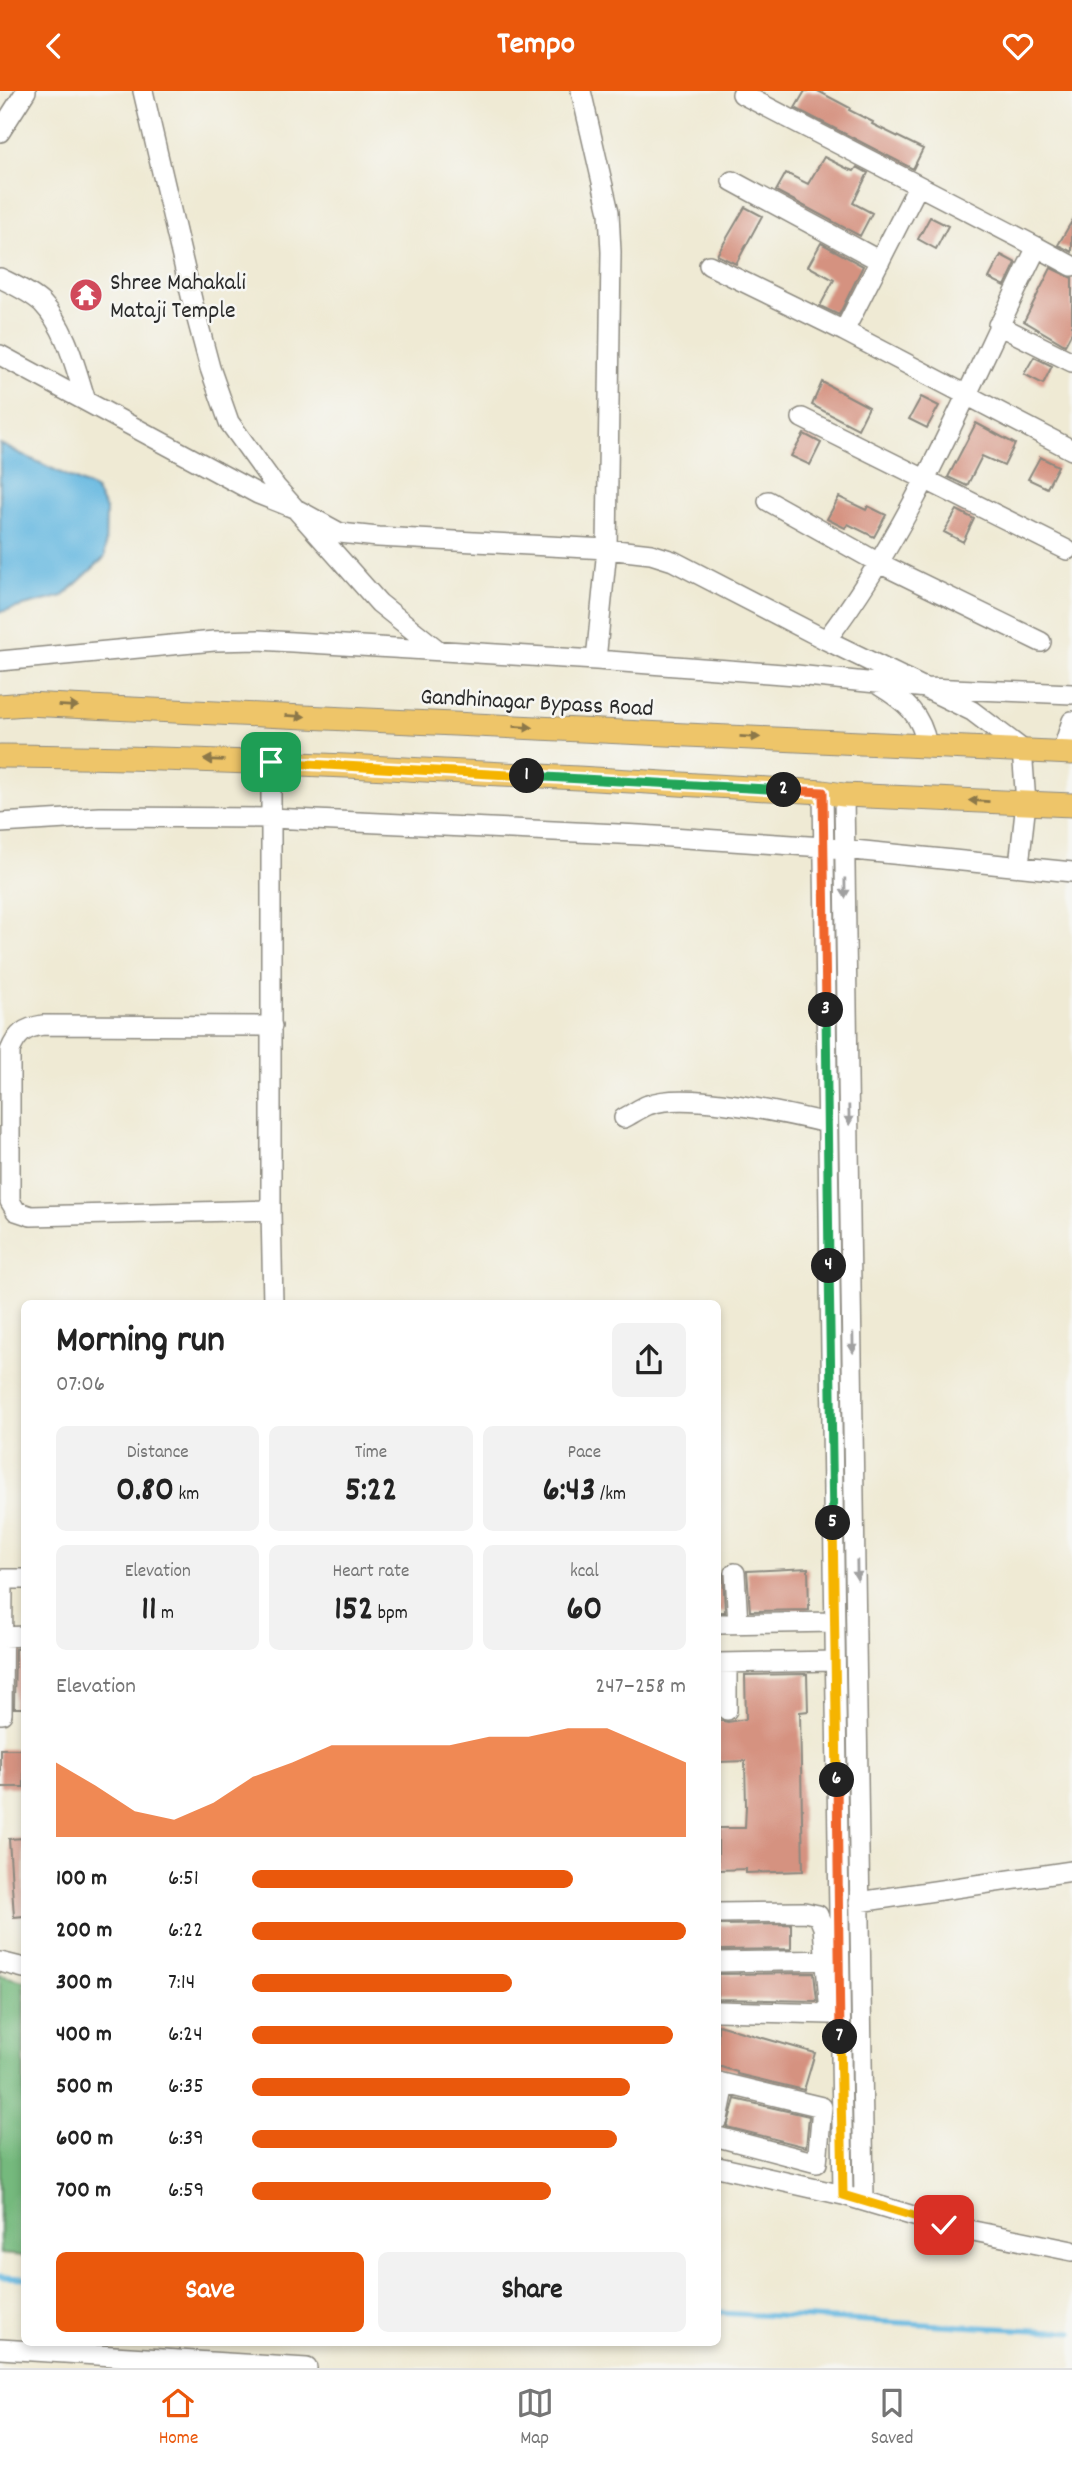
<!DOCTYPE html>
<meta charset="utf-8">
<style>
:root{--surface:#fff;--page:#f2f2f2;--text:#222;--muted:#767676;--line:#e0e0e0;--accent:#ea580c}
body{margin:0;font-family:Dekko,sans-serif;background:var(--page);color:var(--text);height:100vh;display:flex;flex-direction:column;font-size:26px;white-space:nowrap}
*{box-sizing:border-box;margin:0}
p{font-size:23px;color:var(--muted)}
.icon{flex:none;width:38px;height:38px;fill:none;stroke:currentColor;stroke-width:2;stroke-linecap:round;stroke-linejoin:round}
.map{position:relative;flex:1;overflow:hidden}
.details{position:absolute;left:21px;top:1209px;width:700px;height:1046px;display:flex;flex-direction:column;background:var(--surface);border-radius:10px;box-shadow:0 4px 10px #0003}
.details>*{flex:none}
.pin{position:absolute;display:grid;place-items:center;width:60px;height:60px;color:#fff;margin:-30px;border-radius:14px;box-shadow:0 4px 10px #0006}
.km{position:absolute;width:35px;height:35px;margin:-18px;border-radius:50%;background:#222;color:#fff;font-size:19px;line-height:35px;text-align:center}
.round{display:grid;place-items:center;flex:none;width:74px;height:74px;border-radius:10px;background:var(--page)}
.summary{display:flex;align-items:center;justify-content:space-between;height:119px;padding:0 35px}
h1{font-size:38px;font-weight:800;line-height:52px}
.metrics{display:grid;grid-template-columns:repeat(3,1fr);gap:10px;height:119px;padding:7px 35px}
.metrics div{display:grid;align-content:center;border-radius:10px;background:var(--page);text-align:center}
.metrics b{font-size:35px;font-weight:800}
.metrics small{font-size:19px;font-weight:400}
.metrics p{font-size:19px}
.chart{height:196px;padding:14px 35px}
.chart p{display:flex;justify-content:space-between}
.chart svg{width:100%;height:126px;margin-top:7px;fill:var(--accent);opacity:.7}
.button{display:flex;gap:14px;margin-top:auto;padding:14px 35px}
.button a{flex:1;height:80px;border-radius:10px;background:var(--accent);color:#fff;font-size:28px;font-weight:800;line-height:80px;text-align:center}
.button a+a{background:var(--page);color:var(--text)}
ul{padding:0 35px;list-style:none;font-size:23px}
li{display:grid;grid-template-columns:112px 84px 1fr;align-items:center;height:52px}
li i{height:18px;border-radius:9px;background:var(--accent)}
header{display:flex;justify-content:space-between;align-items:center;height:91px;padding:0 35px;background:var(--accent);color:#fff;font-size:32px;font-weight:800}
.dock{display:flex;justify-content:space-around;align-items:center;height:98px;border-top:2px solid var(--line);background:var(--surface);font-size:19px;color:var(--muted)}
.dock a{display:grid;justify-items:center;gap:4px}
.dock .active{color:var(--accent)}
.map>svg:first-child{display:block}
.forest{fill:#74b97d;stroke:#507254;stroke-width:2}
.water{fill:#64b7e0;stroke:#487186;stroke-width:2}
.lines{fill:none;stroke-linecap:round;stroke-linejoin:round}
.stream{stroke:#64b7e0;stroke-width:5}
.building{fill:#d59280}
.minor-casing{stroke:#8d8a80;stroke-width:22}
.major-casing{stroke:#8d8a80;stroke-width:25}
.minor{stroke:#fff;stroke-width:19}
.major{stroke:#eec569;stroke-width:23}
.oneway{fill:#8c784a}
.oneway2{fill:#a0a0a0}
.split-1-casing{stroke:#fff;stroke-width:14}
.split-2-casing{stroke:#fff;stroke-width:14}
.split-3-casing{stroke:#fff;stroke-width:14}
.split-4-casing{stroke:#fff;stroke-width:14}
.split-5-casing{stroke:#fff;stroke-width:14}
.split-6-casing{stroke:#fff;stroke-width:14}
.split-7-casing{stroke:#fff;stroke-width:14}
.split-8-casing{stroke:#fff;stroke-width:14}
.split-1{stroke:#f5b400;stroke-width:9}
.split-2{stroke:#22a559;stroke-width:9}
.split-3{stroke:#f0652b;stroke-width:9}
.split-4{stroke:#22a559;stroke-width:9}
.split-5{stroke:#22a559;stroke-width:9}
.split-6{stroke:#f5b400;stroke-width:9}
.split-7{stroke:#f0652b;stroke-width:9}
.split-8{stroke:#f5b400;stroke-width:9}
.labels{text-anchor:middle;stroke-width:5;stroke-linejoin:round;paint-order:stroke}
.poi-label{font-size:24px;fill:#2b2b2b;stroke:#f6f6f2;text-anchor:start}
.street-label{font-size:24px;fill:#2b2b2b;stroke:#f6f6f2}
</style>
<header><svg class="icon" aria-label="back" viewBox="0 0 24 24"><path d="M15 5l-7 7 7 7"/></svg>Tempo<svg class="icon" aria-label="heart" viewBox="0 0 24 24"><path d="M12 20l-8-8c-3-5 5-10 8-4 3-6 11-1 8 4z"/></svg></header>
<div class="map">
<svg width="1072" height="2277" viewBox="0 0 1072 2277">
<rect width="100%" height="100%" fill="#f6f6f2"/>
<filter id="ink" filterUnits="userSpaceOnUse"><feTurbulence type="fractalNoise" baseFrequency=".0143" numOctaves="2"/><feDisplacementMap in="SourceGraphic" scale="14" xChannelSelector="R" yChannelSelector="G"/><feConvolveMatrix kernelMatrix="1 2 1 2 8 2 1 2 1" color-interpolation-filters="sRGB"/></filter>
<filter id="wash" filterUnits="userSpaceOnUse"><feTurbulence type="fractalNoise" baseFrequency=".00686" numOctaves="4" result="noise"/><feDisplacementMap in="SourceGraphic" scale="28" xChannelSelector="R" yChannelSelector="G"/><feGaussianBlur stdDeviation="1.57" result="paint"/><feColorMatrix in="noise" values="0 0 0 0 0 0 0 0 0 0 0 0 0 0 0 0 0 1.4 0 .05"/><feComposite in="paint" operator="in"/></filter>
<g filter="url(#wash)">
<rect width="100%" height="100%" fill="#efead4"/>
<path class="forest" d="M 0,1884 L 24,1890 L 24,2165 L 0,2163 Z"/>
<path class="water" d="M 0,353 L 95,398 L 106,419 L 105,466 L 63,505 L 0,521 Z"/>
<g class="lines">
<path class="stream" d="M 0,2186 L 24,2187
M 718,2222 L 1072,2241"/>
</g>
<g id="blocks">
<path class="building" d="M 805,0 L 818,0 L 850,17 L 849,19 L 873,31 L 872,33 L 923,58 L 913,78 L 795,17 Z
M 824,66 L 848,78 L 854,80 L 857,76 L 868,82 L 853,112 L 872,122 L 860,145 L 776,100 L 786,82 L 808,93 Z
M 745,116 L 762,125 L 736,173 L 717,164 Z
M 930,126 L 948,135 L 936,158 L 918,148 Z
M 1072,130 L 1072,161 L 1058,154 Z
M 821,152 L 863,175 L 839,224 L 820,215 L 834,189 L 808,175 Z
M 1001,164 L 1016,172 L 1005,195 L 989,187 Z
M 1051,177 L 1072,187 L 1072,241 L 1065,254 L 1024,230 Z
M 1034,266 L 1052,275 L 1043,293 L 1024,283 Z
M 822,291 L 869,316 L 858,338 L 812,314 Z
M 921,306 L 939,315 L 927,337 L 909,328 Z
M 976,332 L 1015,353 L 1004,375 L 982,365 L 967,395 L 948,386 Z
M 804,343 L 821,352 L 810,374 L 791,365 Z
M 1040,366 L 1058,375 L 1047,397 L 1028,388 Z
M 839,406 L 866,419 L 868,415 L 886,424 L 874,446 L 848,433 L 845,437 L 827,428 Z
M 957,419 L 974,428 L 963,451 L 944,441 Z
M 808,1477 L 809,1519 L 750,1520 L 747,1480 Z
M 723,1482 L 725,1521 L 718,1521 L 718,1483 Z
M 24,1557 L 24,1617 L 14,1617 L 15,1558 Z
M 807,1583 L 808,1620 L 800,1621 L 803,1780 L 746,1782 L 746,1778 L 718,1779 L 718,1737 L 745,1737 L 746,1715 L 745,1670 L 718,1671 L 718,1629 L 728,1631 L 746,1628 L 745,1584 Z
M 0,1658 L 24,1658 L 24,1696 L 0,1696 Z
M 24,1747 L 24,1825 L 14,1826 L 9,1748 Z
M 791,1833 L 791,1858 L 718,1859 L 718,1834 Z
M 814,1882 L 817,1910 L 718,1908 L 718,1883 Z
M 718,1934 L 815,1962 L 804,1999 L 737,1983 L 737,1981 L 718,1975 Z
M 735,2008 L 809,2025 L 806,2056 L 727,2036 Z"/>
</g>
</g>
<g filter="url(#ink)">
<use href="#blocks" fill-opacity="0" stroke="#8d8a80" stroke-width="2"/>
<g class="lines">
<defs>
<path id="minor" d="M 143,0 L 193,213 L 210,277 L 229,331 L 276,396 L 379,512 L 439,560
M 581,0 L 609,121 L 611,161 L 607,458 L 596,569
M 742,3 L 1037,156 C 972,287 915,433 826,549
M 0,41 L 26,0
M 732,90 L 880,170
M 1037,156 L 1072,175
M 709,174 L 844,240 L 1072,359
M 0,187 C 14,194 30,201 42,212 C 67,238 75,276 86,310
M 998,234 L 1072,271
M 844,240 L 918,95
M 0,264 L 258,403 L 296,418 L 340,442 L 378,446 L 607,458 L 651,463 L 673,470 L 826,549 L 972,620 L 1022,658 L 1026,712 L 1019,774
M 802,327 L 1067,459
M 768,410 L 879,472 L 1041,551
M 0,570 L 214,550 L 259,549 L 596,569 L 796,584 L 927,597 L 1072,603
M 880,595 C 906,611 921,623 927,654
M 1062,661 L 1072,630
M 271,671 L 271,1119 L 273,1213
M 823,701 L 843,2104
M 844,704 L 864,2110
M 0,732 L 100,726 L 271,727 L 640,744 L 824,756 L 1072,781
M 624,1027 C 632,1023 640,1017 648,1014 C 685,999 788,1023 827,1032
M 271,1119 L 31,1125 L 16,1120 L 10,1110 L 10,960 C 17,943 24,937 43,934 L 272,935
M 735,1482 L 738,1533
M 718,1533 L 834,1531
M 3,1546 L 24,1545
M 718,1572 L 835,1570
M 727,1572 L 727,1619
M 0,1623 L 2,1623 L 3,1488 L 24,1488
M 859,1811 L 1072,1780
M 718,1822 L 804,1821 L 818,1824 L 823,1836 L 830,1923 L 718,1920
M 0,1871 L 24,1877
M 718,1871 L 835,1869
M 718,1991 L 822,2016 L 817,2072 L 718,2046
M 718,2028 L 725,1993
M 718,2076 L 843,2104 L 944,2134 L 1072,2160
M 0,2258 L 307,2277"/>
<path id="major" d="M 0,615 L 26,613 L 1072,662
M 0,665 C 275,667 549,686 823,701 L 844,704 L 1072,714"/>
</defs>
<use href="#minor" class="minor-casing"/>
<use href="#major" class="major-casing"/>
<use href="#minor" class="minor"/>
<use href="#major" class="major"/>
</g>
<defs><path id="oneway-solid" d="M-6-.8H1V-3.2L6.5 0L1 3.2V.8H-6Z" transform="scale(1.75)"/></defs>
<g class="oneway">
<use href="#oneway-solid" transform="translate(68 615) rotate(3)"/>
<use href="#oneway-solid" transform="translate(295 625) rotate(3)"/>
<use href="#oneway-solid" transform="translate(523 636) rotate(3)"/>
<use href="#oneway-solid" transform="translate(750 646) rotate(3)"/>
<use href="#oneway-solid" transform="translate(214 669) rotate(-178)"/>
<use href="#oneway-solid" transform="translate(979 710) rotate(-177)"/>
</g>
<g class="oneway2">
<use href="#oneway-solid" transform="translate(845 797) rotate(89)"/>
<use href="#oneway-solid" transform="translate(849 1024) rotate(89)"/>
<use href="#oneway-solid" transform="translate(853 1252) rotate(89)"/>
<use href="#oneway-solid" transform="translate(857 1479) rotate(89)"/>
</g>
</g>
<g class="lines" filter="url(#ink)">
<defs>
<path id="split-1" d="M 271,671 L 527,685"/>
<path id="split-2" d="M 527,685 L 784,699"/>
<path id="split-3" d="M 784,699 L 823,701 L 826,919"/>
<path id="split-4" d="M 826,919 L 829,1175"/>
<path id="split-5" d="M 829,1175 L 833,1432"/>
<path id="split-6" d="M 833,1432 L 837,1689"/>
<path id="split-7" d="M 837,1689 L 840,1946"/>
<path id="split-8" d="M 840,1946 L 843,2104 L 944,2134"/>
</defs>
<use href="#split-1" class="split-1-casing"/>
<use href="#split-2" class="split-2-casing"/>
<use href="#split-3" class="split-3-casing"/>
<use href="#split-4" class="split-4-casing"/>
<use href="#split-5" class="split-5-casing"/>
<use href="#split-6" class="split-6-casing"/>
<use href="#split-7" class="split-7-casing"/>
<use href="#split-8" class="split-8-casing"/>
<use href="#split-1" class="split-1"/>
<use href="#split-2" class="split-2"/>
<use href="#split-3" class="split-3"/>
<use href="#split-4" class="split-4"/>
<use href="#split-5" class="split-5"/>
<use href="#split-6" class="split-6"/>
<use href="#split-7" class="split-7"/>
<use href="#split-8" class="split-8"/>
</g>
<defs>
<symbol id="temple-disc" viewBox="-11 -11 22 22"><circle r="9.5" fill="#d1495b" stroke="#f6f6f2"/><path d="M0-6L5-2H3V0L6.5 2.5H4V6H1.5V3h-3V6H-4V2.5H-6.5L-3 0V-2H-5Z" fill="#fff"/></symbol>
</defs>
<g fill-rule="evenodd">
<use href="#temple-disc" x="67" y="185" width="38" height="38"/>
</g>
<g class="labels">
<g class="poi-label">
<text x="110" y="198">Shree Mahakali<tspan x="110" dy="28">Mataji Temple</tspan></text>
</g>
<g class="street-label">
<text transform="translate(537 610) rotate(3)" y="8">Gandhinagar Bypass Road</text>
</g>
</g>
</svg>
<div class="pin" style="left:271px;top:671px;background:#1e9e55"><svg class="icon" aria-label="arrive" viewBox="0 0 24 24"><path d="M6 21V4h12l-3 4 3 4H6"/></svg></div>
<div class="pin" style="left:944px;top:2134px;background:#d93025"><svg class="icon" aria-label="check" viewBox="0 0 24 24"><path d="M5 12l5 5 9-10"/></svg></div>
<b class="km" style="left:527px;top:685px">1</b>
<b class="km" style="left:784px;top:699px">2</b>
<b class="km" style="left:826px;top:919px">3</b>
<b class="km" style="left:829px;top:1175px">4</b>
<b class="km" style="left:833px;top:1432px">5</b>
<b class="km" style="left:837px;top:1689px">6</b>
<b class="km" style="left:840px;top:1946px">7</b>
<section class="details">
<div class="summary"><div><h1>Morning run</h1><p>07:06</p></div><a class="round"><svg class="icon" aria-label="share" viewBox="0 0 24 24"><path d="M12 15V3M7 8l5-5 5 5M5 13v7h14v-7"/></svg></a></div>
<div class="metrics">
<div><p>Distance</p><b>0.80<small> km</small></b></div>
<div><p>Time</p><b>5:22</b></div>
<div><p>Pace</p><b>6:43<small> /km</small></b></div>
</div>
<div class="metrics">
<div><p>Elevation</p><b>11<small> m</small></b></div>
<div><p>Heart rate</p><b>152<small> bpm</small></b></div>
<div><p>kcal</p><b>60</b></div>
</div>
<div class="chart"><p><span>Elevation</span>247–258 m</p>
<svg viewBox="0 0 160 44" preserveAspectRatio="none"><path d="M0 44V18L10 26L20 35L30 38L40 32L50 23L60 18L70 12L80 12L90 12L100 12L110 9L120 9L130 6L140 6L150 12L160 18V44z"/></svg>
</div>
<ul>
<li><b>100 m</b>6:51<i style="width:74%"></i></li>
<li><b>200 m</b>6:22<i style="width:100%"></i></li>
<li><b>300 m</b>7:14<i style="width:60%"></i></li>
<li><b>400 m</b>6:24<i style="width:97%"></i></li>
<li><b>500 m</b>6:35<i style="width:87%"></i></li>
<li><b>600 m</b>6:39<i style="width:84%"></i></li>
<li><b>700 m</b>6:59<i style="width:69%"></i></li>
</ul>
<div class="button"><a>Save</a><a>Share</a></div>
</section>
</div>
<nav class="dock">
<a class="active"><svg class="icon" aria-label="home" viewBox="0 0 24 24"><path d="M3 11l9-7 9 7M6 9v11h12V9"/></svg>Home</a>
<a><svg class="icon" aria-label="map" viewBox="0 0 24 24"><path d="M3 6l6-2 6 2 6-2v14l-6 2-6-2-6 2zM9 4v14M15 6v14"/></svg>Map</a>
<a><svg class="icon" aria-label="saved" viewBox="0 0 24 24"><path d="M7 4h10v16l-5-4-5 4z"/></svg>Saved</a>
</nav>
